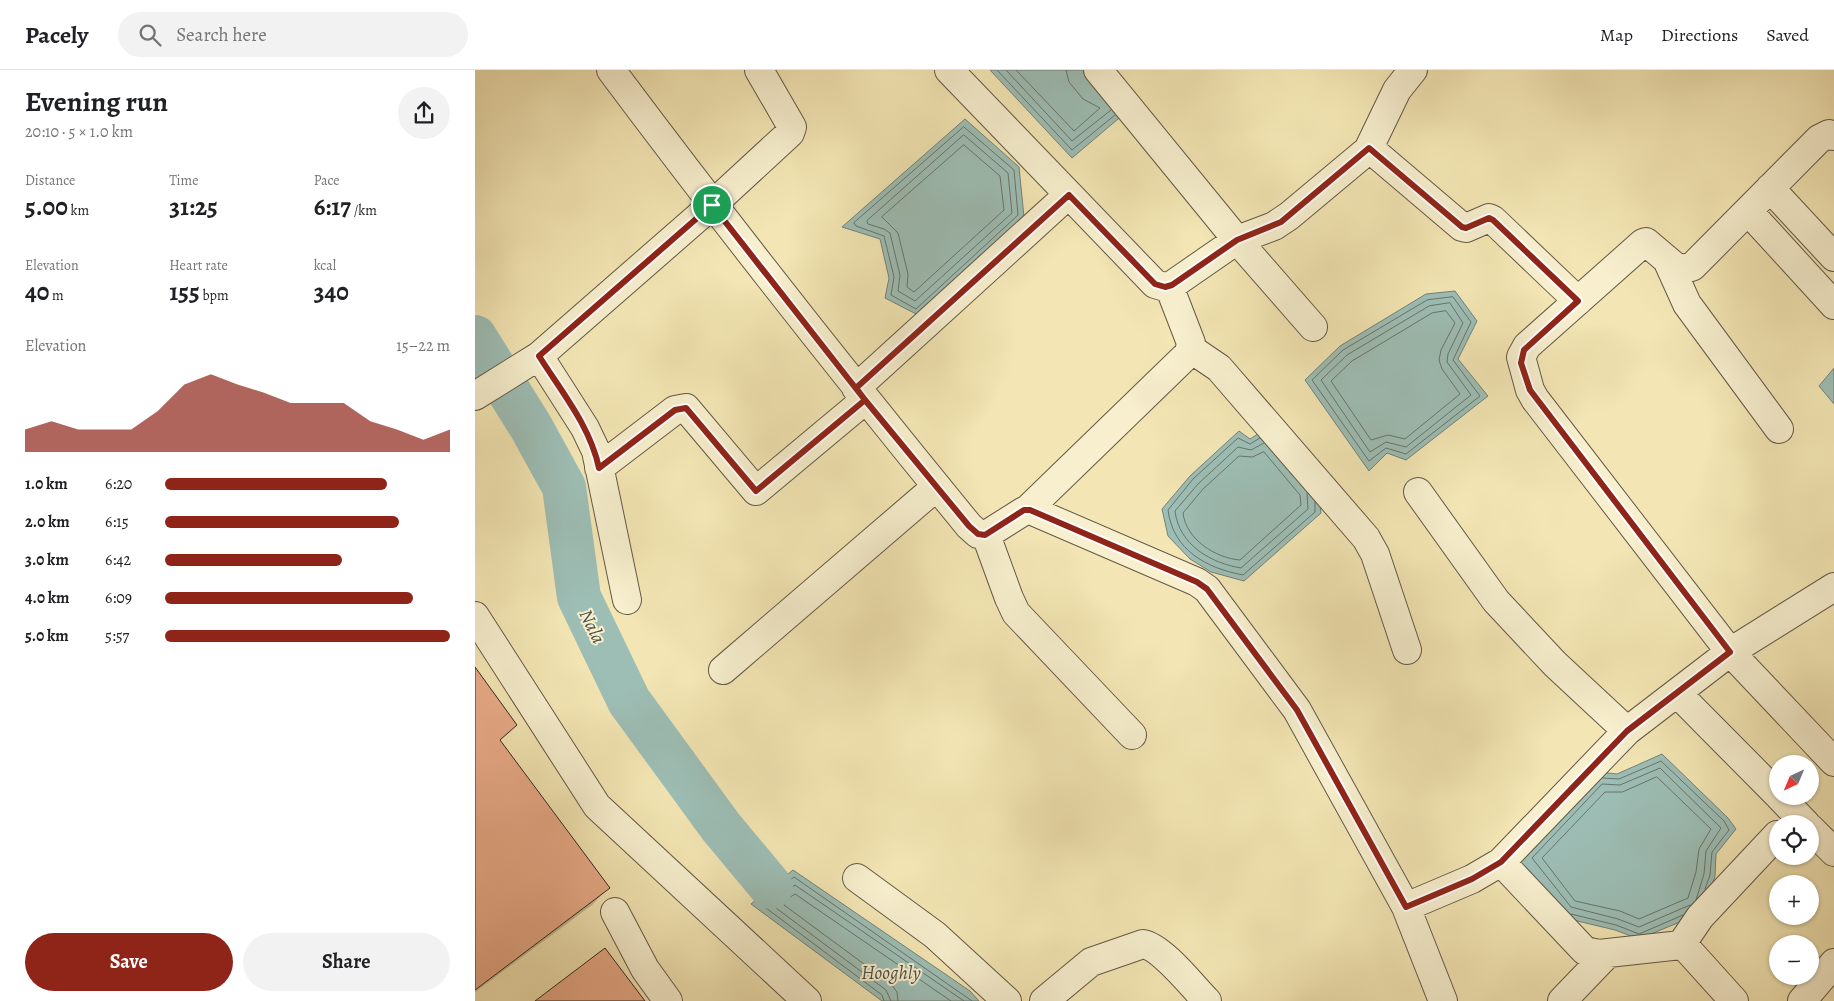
<!DOCTYPE html>
<meta charset="utf-8">
<style>
:root{--surface:#fff;--page:#f2f2f2;--text:#202124;--muted:#757577;--line:#e0e0e0;--accent:#8f2418}
body{margin:0;font-family:Alegreya,serif;background:var(--page);color:var(--text);height:100vh;display:flex;flex-direction:column;font-size:19px;white-space:nowrap}
*{box-sizing:border-box;margin:0}
p{font-size:16px;color:var(--muted)}
.icon{flex:none;width:28px;height:28px;fill:none;stroke:currentColor;stroke-width:2;stroke-linecap:round;stroke-linejoin:round}
.map{position:relative;flex:1;overflow:hidden}
.side{display:flex;flex-direction:column;background:var(--surface);width:475px}
.side>*{flex:none}
.needle{width:32px;rotate:224deg}
.controls{position:absolute;left:1294px;top:685px;display:grid;gap:10px}
.controls a{display:grid;place-items:center;width:50px;height:50px;border-radius:50%;background:var(--surface);box-shadow:0 1px 4px #0004;font-size:25px}
.pin{position:absolute;display:grid;place-items:center;width:42px;height:42px;color:#fff;margin:-21px;border:2px solid #fff;border-radius:50%;box-shadow:0 1px 5px #0007}
.round{display:grid;place-items:center;flex:none;width:52px;height:52px;border-radius:26px;background:var(--page)}
.head{display:flex;align-items:center;justify-content:space-between;height:85px;padding:0 25px}
h1{font-size:28px;font-weight:700;line-height:38px}
.figures{display:grid;grid-template-columns:repeat(3,1fr);gap:8px;height:85px;padding:5px 25px}
.figures div{display:grid;align-content:center}
.figures b{font-size:25px;font-weight:700}
.figures small{font-size:14px;font-weight:400}
.figures p{font-size:14px}
.chart{height:140px;padding:10px 25px}
.chart p{display:flex;justify-content:space-between}
.chart svg{width:100%;height:90px;margin-top:5px;fill:var(--accent);opacity:.7}
.cta{display:flex;gap:10px;margin-top:auto;padding:10px 25px}
.cta a{flex:1;height:58px;border-radius:30px;background:var(--accent);color:#fff;font-size:20px;font-weight:700;line-height:58px;text-align:center}
.cta a+a{background:var(--page);color:var(--text)}
ul{padding:0 25px;list-style:none;font-size:16px}
li{display:grid;grid-template-columns:80px 60px 1fr;align-items:center;height:38px}
li i{height:12px;border-radius:6px;background:var(--accent)}
header{display:flex;align-items:center;gap:30px;box-sizing:border-box;height:70px;padding:0 25px;background:var(--surface);border-bottom:1px solid var(--line)}
header strong{font-size:24px}
nav{display:flex;gap:28px;margin-inline-start:auto;font-size:18px}
.search{width:350px;height:45px;background:var(--page);display:flex;align-items:center;gap:12px;box-sizing:border-box;padding:0 18px;border-radius:28px;color:var(--muted);font-size:19px}
main{display:flex;flex:1;min-height:0}
.map>svg:first-child{display:block}
.water{fill:#9dbeb5;stroke:#73827a}
.shadow{fill:#0003}
.lines{fill:none;stroke-linecap:round;stroke-linejoin:round}
.shore{stroke:#68746c;stroke-width:1}
.river{stroke:#9dbeb5;stroke-width:44}
.building{fill:#e8ab88;stroke:#342922}
.minor-casing{stroke:#645846;stroke-width:30}
.minor{stroke:#f7efce;stroke-width:28}
.route-casing{stroke:#fff;stroke-width:10}
.route{stroke:#8f2418;stroke-width:6}
.labels{text-anchor:middle;stroke-width:4;stroke-linejoin:round;paint-order:stroke}
.water-label{font-size:19px;font-style:italic;fill:#4e4e47;stroke:#f7efce}
</style>
<header>
<strong>Pacely</strong>
<div class="search"><svg class="icon" aria-label="search" viewBox="0 0 24 24"><circle cx="10" cy="10" r="6"/><path d="M15 15l6 6"/></svg>Search here</div>
<nav><a>Map</a><a>Directions</a><a>Saved</a></nav>
</header>
<main>
<section class="side">
<div class="head"><div><h1>Evening run</h1><p>20:10 · 5 × 1.0 km</p></div><a class="round"><svg class="icon" aria-label="share" viewBox="0 0 24 24"><path d="M12 15V3M7 8l5-5 5 5M5 13v7h14v-7"/></svg></a></div>
<div class="figures">
<div><p>Distance</p><b>5.00<small> km</small></b></div>
<div><p>Time</p><b>31:25</b></div>
<div><p>Pace</p><b>6:17<small> /km</small></b></div>
</div>
<div class="figures">
<div><p>Elevation</p><b>40<small> m</small></b></div>
<div><p>Heart rate</p><b>155<small> bpm</small></b></div>
<div><p>kcal</p><b>340</b></div>
</div>
<div class="chart"><p><span>Elevation</span>15–22 m</p>
<svg viewBox="0 0 160 44" preserveAspectRatio="none"><path d="M0 44V33L10 29L20 33L30 33L40 33L50 24L60 11L70 6L80 11L90 15L100 20L110 20L120 20L130 29L140 33L150 38L160 33V44z"/></svg>
</div>
<ul>
<li><b>1.0 km</b>6:20<i style="width:78%"></i></li>
<li><b>2.0 km</b>6:15<i style="width:82%"></i></li>
<li><b>3.0 km</b>6:42<i style="width:62%"></i></li>
<li><b>4.0 km</b>6:09<i style="width:87%"></i></li>
<li><b>5.0 km</b>5:57<i style="width:100%"></i></li>
</ul>
<div class="cta"><a>Save</a><a>Share</a></div>
</section>
<div class="map">
<svg width="1359" height="931" viewBox="0 0 1359 931">
<rect width="100%" height="100%" fill="#f3e6b4"/>
<filter id="stains"><feTurbulence type="fractalNoise" baseFrequency=".004" numOctaves="4"/><feColorMatrix values="0 0 0 0 .2 0 0 0 0 .09 0 0 0 0 .02 0 0 0 .5 -.17"/></filter>
<radialGradient id="worn" r=".72"><stop offset=".6" stop-color="#630" stop-opacity="0"/><stop offset="1" stop-color="#630" stop-opacity=".3"/></radialGradient>
<path class="water" d="M 515,0 L 608,0 L 623,17 L 656,38 L 597,88 Z
M 490,49 L 544,97 L 549,147 L 443,245 L 410,228 L 414,208 L 405,169 L 367,157 Z
M 980,221 L 1002,251 L 983,289 L 1013,326 L 931,390 L 912,383 L 894,401 L 830,310 L 865,276 L 951,224 Z
M 1359,298 L 1359,334 L 1344,316 Z
M 794,357 L 843,418 L 846,443 L 769,511 L 736,502 L 715,489 L 693,466 L 687,439 L 715,406 L 764,361 L 775,369 Z
M 1187,684 L 1253,748 L 1261,759 L 1241,784 L 1240,806 L 1229,842 L 1164,869 L 1140,860 L 1090,848 L 1041,788 L 1124,702 L 1142,704 Z
M 318,800 L 495,921 L 504,931 L 407,931 L 276,834 Z"/>
<path class="shadow" d="M 0,599 L 41,655 L 24,671 L 133,818 L 117,835 L 0,922 Z"/>
<g class="lines">
<path class="shore" d="M 522,0 L 597,80 L 640,45
M 531,0 L 597,71 L 636,40
M 541,0 L 599,61 L 625,38 L 608,29 L 594,12 L 591,0
M 489,57 L 539,100 L 543,145 L 441,239 L 416,225 L 419,207 L 409,166 L 381,156 L 379,153 Z
M 489,65 L 533,103 L 537,143 L 440,231 L 423,221 L 425,205 L 415,163 L 409,159 L 393,154 L 392,151 Z
M 489,75 L 525,106 L 529,140 L 439,222 L 432,217 L 433,204 L 423,163 L 407,147 Z
M 978,227 L 996,252 L 978,290 L 1005,326 L 931,384 L 911,378 L 894,391 L 837,310 L 868,280 L 952,230 Z
M 975,233 L 988,253 L 973,284 L 972,292 L 996,325 L 931,377 L 911,372 L 895,382 L 846,310 L 872,285 L 954,236 Z
M 971,241 L 980,253 L 966,280 L 964,290 L 967,299 L 985,324 L 930,369 L 913,365 L 896,370 L 856,311 L 877,291 L 957,243 Z
M 785,368 L 775,374 L 763,368 L 718,409 L 693,440 C 698,480 731,498 768,505 L 840,442 L 840,431
M 789,373 L 776,380 L 763,377 L 723,414 L 700,441 C 704,475 736,493 766,498 L 833,439 L 832,423
M 789,382 L 825,425 L 826,435 L 765,490 C 740,488 711,469 708,443 L 728,419 L 764,386 L 777,387 Z
M 1182,707 L 1236,759 L 1224,779 L 1221,802 L 1213,828 L 1164,849 L 1145,841 L 1100,831 L 1067,788 L 1130,722 L 1147,722 Z
M 1128,708 L 1144,709 L 1186,691 L 1249,751 L 1254,760 L 1237,782 L 1235,805 L 1230,819
M 1215,835 L 1164,857 L 1143,849 L 1096,837 L 1057,788 L 1127,714 L 1145,715 L 1185,698 L 1246,758 L 1231,781 L 1229,804 L 1221,830
M 1096,844 L 1141,855 L 1164,864 L 1208,845
M 409,931 L 407,925 L 287,835 L 287,832 L 319,807 L 497,931
M 416,931 L 411,920 L 297,835 L 297,832 L 320,815 L 489,931
M 423,931 L 422,922 L 416,914 L 309,835 L 309,831 L 320,824 L 476,931"/>
<path class="river" d="M 0,267 L 56,357 L 89,417 L 104,527 L 154,631 L 246,757 L 296,817"/>
</g>
<path class="building" d="M 0,597 L 42,655 L 25,670 L 135,818 L 0,920 Z
M 130,878 L 170,931 L 60,931 Z"/>
<g class="lines">
<defs>
<path id="minor" d="M 136,0 C 252,155 371,306 494,456 L 503,464 L 511,465 L 549,441 L 555,440 L 722,512 L 732,519 L 822,640 L 931,837 L 968,931
M 474,0 L 680,214 L 690,217 L 697,215 L 762,170 L 799,156 L 814,146 L 893,80 L 922,20 L 938,0
M 623,0 L 762,170 L 838,257
M 1359,66 L 1354,64 L 1344,69 L 1217,197 L 1203,199 L 1171,172 L 1168,173 L 1052,276 L 1046,287 L 1055,320 L 1060,329 L 1255,582 L 1359,517
M 894,78 L 987,157 L 991,158 L 1014,148 L 1018,150 L 1103,231
M 1295,118 L 1359,187
M 1273,141 L 1359,235
M 1193,192 L 1212,234 L 1304,359
M 716,279 L 744,298 L 891,468 L 900,484 L 932,580
M 381,318 L 593,125
M 0,326 L 64,286
M 124,398 L 200,340 L 211,338 L 281,421 L 390,330
M 943,422 L 1021,531 L 1080,594 L 1152,661
M 552,440 L 714,283 L 716,273 L 694,216
M 511,465 L 534,528 L 541,543 L 657,665
M 152,530 L 121,381 L 110,358 L 64,286 L 237,135 L 315,63 L 317,57 L 284,0
M 0,546 L 122,736 L 332,931
M 248,600 L 461,417
M 1202,623 L 1302,724
M 1304,726 L 1331,754
M 1335,758 L 1359,782
M 1026,792 L 1110,881 L 1124,884 L 1206,875 L 1213,880 L 1259,931
M 382,808 L 460,865 L 532,931
M 931,837 L 997,809 L 1026,792 L 1152,661 L 1255,582 L 1359,692
M 140,842 L 170,899 L 193,931
M 1206,875 L 1225,847 L 1302,765
M 569,931 L 616,892 L 668,874 C 687,877 718,917 732,931
M 1087,931 L 1133,883
M 1327,931 L 1359,893"/>
</defs>
<use href="#minor" class="minor-casing"/>
<use href="#minor" class="minor"/>
</g>
<g class="lines">
<defs>
<path id="route" d="M 237,135 L 390,330 L 494,456 L 503,464 L 510,465 L 549,440 L 555,440 L 722,512 L 732,519 L 822,640 L 931,837 L 997,809 L 1026,792 L 1152,661 L 1255,582 L 1055,320 L 1046,293 L 1049,280 L 1103,231 L 1018,150 L 1014,148 L 991,158 L 987,157 L 894,78 L 806,152 L 762,170 L 697,215 L 690,217 L 680,214 L 594,125 L 381,318 L 390,330 L 281,421 L 211,338 L 200,340 L 124,398 C 115,356 86,321 64,286 L 237,135"/>
</defs>
<use href="#route" class="route-casing"/>
<use href="#route" class="route"/>
</g>
<g class="labels">
<g class="water-label">
<text transform="translate(118 556) rotate(64)" y="7">Nala</text>
<text x="416" y="909">Hooghly</text>
</g>
</g>
<rect width="100%" height="100%" filter="url(#stains)"/>
<rect width="100%" height="100%" fill="url(#worn)"/>
</svg>
<div class="controls">
<a><svg class="needle" viewBox="-14 -14 28 28"><path d="M0-13l5 13h-10z" fill="#e53935"/><path d="M0 13l5-13h-10z" fill="#757577"/></svg></a>
<a><svg class="icon" aria-label="locate" viewBox="0 0 24 24"><circle cx="12" cy="12" r="6"/><path d="M12 2v4M12 18v4M2 12h4M18 12h4"/></svg></a>
<a>+</a>
<a>−</a>
</div>
<div class="pin" style="left:237px;top:135px;background:#1e9e55"><svg class="icon" aria-label="arrive" viewBox="0 0 24 24"><path d="M6 21V4h12l-3 4 3 4H6"/></svg></div>
</div>
</main>
